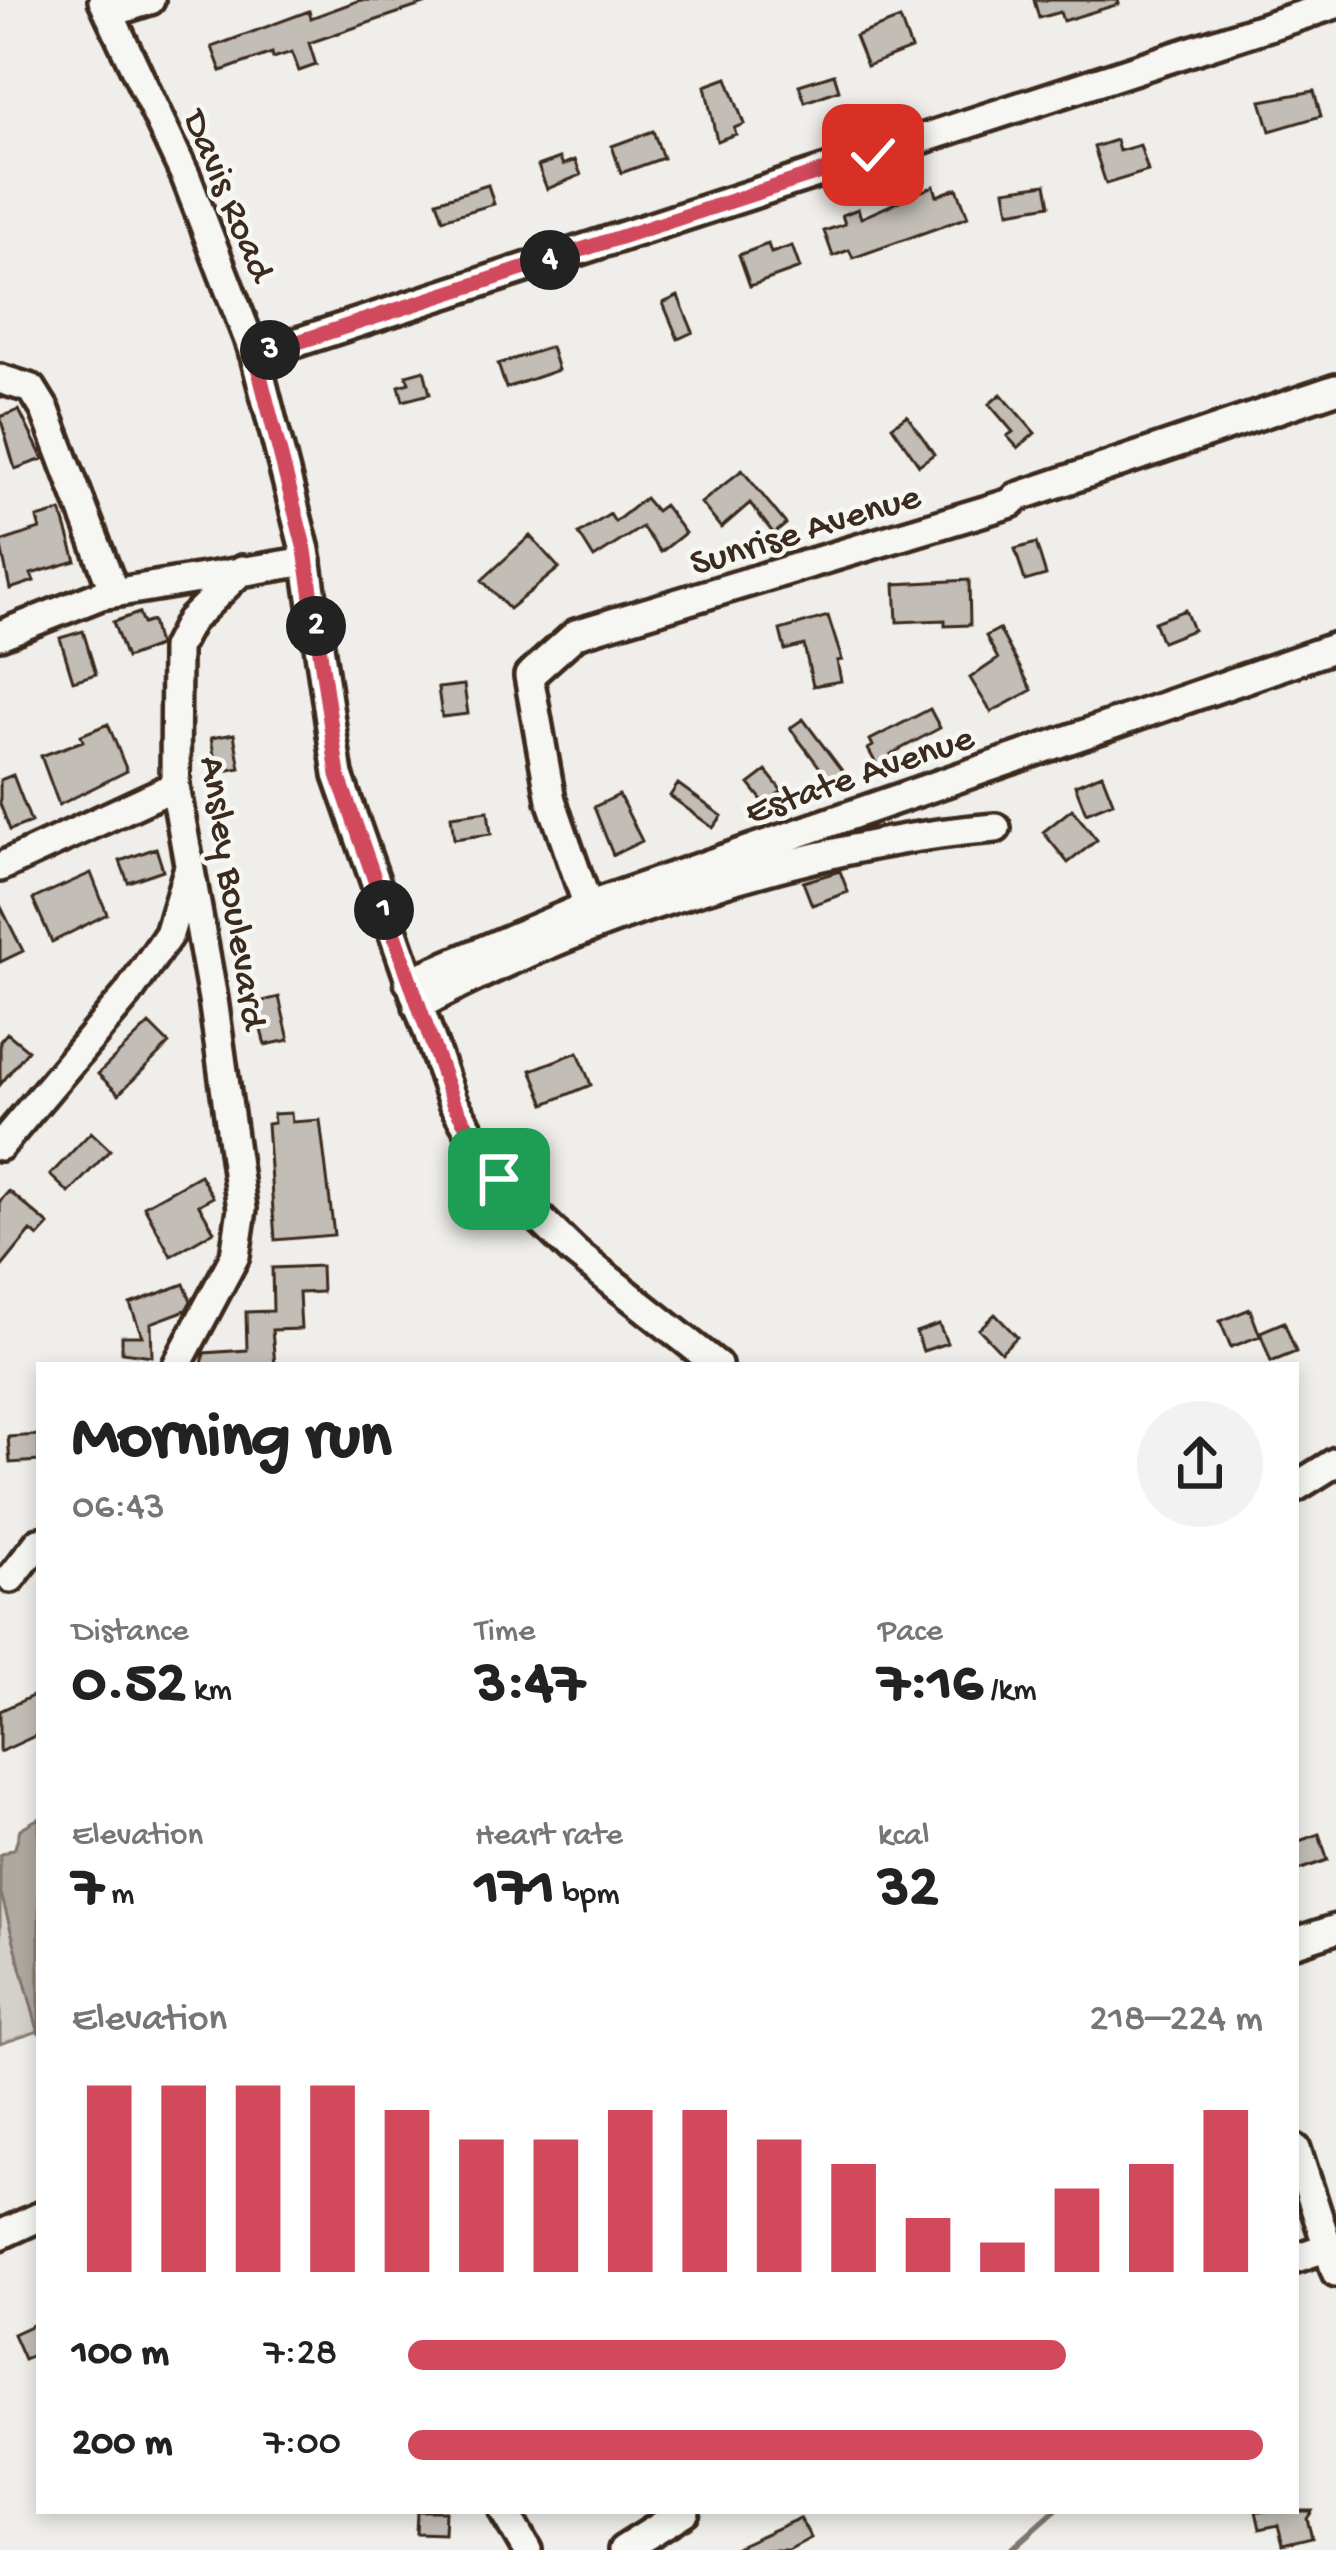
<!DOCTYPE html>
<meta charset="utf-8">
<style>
:root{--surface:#fff;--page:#f2f2f2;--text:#222;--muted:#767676;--accent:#d1495b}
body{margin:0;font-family:"Gochi Hand",sans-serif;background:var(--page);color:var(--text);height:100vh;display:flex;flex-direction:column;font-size:45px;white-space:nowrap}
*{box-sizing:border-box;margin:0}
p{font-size:39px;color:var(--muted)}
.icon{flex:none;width:66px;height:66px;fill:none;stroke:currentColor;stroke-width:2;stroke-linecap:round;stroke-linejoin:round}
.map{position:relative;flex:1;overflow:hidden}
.drawer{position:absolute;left:36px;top:1362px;width:1263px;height:1152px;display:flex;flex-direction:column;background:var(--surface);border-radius:0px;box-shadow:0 6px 18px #0003}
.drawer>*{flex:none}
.pin{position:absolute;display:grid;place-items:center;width:102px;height:102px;color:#fff;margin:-51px;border-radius:24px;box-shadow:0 6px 18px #0006}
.km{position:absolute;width:60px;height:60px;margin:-30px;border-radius:50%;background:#222;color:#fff;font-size:33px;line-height:60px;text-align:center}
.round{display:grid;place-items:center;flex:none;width:126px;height:126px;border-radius:63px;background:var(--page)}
.summary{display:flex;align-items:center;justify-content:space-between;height:204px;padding:0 36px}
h1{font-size:66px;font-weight:700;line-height:90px}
.figures{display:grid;grid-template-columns:repeat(3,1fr);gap:18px;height:204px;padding:12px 36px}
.figures div{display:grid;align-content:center}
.figures b{font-size:60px;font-weight:700}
.figures small{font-size:33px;font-weight:400}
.figures p{font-size:33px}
.chart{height:336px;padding:24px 36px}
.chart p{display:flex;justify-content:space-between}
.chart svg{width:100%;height:216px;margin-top:12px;stroke:var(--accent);stroke-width:6}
ul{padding:0 36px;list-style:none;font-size:39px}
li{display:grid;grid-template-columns:192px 144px 1fr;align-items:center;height:90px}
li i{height:30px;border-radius:15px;background:var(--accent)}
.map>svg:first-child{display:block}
.green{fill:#d4d1cc;stroke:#887e75;stroke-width:3}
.water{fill:#afa8a1;stroke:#81766d;stroke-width:3}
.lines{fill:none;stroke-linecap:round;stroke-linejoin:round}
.stream{stroke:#81766d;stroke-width:6}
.building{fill:#c2bdb7;stroke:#3b2a1e;stroke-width:3}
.minor-casing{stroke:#3b2a1e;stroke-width:36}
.minor{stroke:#f6f6f2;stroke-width:27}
.route-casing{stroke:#fff;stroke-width:24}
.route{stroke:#d1495b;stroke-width:15}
.labels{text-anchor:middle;stroke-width:9;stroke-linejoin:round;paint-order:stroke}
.street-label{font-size:39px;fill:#3b2a1e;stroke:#f6f6f2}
</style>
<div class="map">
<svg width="1336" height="2550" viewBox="0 0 1336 2550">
<rect width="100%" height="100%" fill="#efeeea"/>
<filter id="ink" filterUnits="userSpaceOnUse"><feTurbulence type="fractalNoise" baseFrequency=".00833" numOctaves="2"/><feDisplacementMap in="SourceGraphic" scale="24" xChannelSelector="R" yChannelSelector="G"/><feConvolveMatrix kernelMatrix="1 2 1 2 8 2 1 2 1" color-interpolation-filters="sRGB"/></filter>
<g filter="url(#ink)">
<path class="green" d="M 0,1859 L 39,1971 L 39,2031 L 0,2044 Z"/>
<path class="water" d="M 39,1818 L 39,2034 L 0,1890 L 0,1855 L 15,1848 L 20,1829 Z"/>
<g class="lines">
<path class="stream" d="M 1011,2550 L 1055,2511"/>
</g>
<path class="building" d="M 360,0 L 430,2 L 309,43 L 316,65 L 299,71 L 292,52 L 273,58 L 272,53 L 221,71 L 212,47 L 309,11 L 311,18 Z
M 1034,0 L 1118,0 L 1119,4 L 1063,21 L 1060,12 L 1039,18 Z
M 900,19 L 911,49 L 867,66 L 855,36 Z
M 834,74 L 839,90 L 805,102 L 799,85 Z
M 727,78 L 744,124 L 734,128 L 736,134 L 717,141 L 705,86 Z
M 1314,91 L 1321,116 L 1270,131 L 1261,101 Z
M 653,131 L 663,158 L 621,173 L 612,146 Z
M 1116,140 L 1119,151 L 1140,145 L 1148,171 L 1106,184 L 1094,147 Z
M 560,158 L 563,165 L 575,160 L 581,175 L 547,189 L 538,166 Z
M 1046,184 L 1050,205 L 1009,212 L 1005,190 Z
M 488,185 L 494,204 L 443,219 L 437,201 Z
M 934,186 L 937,196 L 957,188 L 968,217 L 853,258 L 849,250 L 833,256 L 824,231 L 845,224 L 842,215 L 858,209 L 861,218 Z
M 768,244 L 771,253 L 792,246 L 800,268 L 750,286 L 739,255 Z
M 678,296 L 693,332 L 678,339 L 663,303 Z
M 551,347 L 558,370 L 506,388 L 498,364 Z
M 424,370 L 430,394 L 403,401 L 399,386 L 409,383 L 406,375 Z
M 1001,394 L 1035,433 L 1018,448 L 1007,436 L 1013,432 L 989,404 Z
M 19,410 L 43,459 L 15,469 L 0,417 Z
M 907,415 L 934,454 L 919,465 L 892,426 Z
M 742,470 L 786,524 L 774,534 L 750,503 L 721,528 L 701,503 Z
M 645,498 L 656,511 L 664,505 L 685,533 L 661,552 L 642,527 L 594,558 L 579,534 L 610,514 L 615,522 Z
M 61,511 L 76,561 L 31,574 L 34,581 L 10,589 L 0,542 L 40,529 L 37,518 Z
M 530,536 L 559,568 L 509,609 L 482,580 Z
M 1036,543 L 1046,575 L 1025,581 L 1015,549 Z
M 969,580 L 970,625 L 945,626 L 945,620 L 897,622 L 895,584 Z
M 1185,610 L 1193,630 L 1162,642 L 1154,622 Z
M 139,613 L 143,624 L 152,621 L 158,646 L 126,658 L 113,622 Z
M 828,616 L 842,660 L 837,661 L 841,681 L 813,686 L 804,645 L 785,650 L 780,630 Z
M 999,629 L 1032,690 L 991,712 L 970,678 L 998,659 L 986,636 Z
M 83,631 L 96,674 L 73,681 L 60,638 Z
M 464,685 L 468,714 L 442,717 L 438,688 Z
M 930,709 L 940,728 L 891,754 L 895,760 L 879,769 L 868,749 L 873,746 L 870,740 Z
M 803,719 L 846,776 L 833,785 L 790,728 Z
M 108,724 L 127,771 L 59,805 L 41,756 L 83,741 L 81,735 Z
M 234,734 L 240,768 L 217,772 L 211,738 Z
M 766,771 L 782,791 L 765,804 L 749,784 Z
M 1102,774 L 1113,802 L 1086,813 L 1075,785 Z
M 13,775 L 31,822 L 10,830 L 0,804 L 0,780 Z
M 678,784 L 722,816 L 713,828 L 670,796 Z
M 619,795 L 642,841 L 613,855 L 594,807 Z
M 1072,809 L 1097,840 L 1068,863 L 1043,832 Z
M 488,811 L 491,834 L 454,839 L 451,816 Z
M 156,848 L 163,870 L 128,882 L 120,861 Z
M 840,871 L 848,892 L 812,905 L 803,882 Z
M 91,873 L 107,914 L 52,942 L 33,899 Z
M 0,905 L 23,951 L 0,962 Z
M 279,997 L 289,1040 L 265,1045 L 254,1003 Z
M 149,1024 L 169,1044 L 119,1094 L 98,1074 Z
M 7,1033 L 28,1050 L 0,1085 L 0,1041 Z
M 578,1052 L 591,1085 L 545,1104 L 531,1070 Z
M 291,1113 L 292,1122 L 320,1120 L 334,1235 L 275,1240 L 267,1124 L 274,1123 L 273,1114 Z
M 91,1132 L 110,1150 L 69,1193 L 50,1175 Z
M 200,1175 L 213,1197 L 199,1205 L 214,1231 L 171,1256 L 144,1206 Z
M 9,1191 L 49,1225 L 38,1237 L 31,1231 L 0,1269 L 0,1201 Z
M 321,1266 L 322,1292 L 299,1293 L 301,1329 L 272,1330 L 275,1365 L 202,1365 L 204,1353 L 247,1350 L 246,1312 L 273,1311 L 272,1268 Z
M 184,1284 L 191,1301 L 186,1310 L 151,1323 L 152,1356 L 122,1352 L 122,1336 L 142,1336 L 130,1304 Z
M 1250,1309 L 1260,1336 L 1231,1347 L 1220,1321 Z
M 995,1314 L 1017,1337 L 1001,1352 L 979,1329 Z
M 1284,1322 L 1296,1352 L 1271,1362 L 1260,1332 Z
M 939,1324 L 947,1343 L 923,1351 L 916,1332 Z
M 39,1435 L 39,1461 L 10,1463 L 8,1437 Z
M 39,1693 L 39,1734 L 0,1752 L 0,1711 Z
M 1319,1834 L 1328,1860 L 1296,1871 L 1296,1842 Z
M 39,2322 L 39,2352 L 24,2359 L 13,2334 Z
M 417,2511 L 445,2511 L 444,2534 L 416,2533 Z
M 1256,2511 L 1312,2511 L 1307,2519 L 1312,2538 L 1283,2545 L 1278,2525 L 1260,2529 Z
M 800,2518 L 811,2538 L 788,2550 L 729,2550 Z"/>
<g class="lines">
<defs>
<path id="minor" d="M 103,0 L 186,177 L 255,356 L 305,550 L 338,775 L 453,1103 L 499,1179 L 573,1251 L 717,1365
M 110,13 L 150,0
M 255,356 L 1336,4
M 0,379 L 32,389 L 45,410 L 114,592
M 0,635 L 101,595 L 307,561
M 0,867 L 175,786
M 588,906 L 551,800 L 529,676 L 576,634 L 1011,503 L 1017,497 L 1336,389
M 409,982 L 588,906 L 1336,647
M 418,1006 C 575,921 817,841 996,828
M 0,1146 L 127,995 L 169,934 L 188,870
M 177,1365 L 235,1256 L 242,1209 L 213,999 L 175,786 L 176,648 L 190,621 L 242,570
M 1296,1487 L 1336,1462
M 11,1578 L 39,1542
M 1296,1942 L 1336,1929
M 1296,2149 L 1336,2272
M 0,2235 L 39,2217
M 1296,2258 L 1328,2247
M 504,2511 L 527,2550
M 623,2550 L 685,2511"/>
</defs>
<use href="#minor" class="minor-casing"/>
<use href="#minor" class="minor"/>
</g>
</g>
<g class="lines" filter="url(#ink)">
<defs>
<path id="route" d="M 499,1179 L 453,1103 L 338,775 L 305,550 L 255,356 L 873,155"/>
</defs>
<use href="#route" class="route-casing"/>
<use href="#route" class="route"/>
</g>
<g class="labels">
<g class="street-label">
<text transform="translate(232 194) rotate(67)" y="14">Davis Road</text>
<text transform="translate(804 526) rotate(-17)" y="14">Sunrise Avenue</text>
<text transform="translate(858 771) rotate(-19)" y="14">Estate Avenue</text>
<text transform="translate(237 892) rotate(81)" y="14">Ansley Boulevard</text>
</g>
</g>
</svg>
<div class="pin" style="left:499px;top:1179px;background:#1e9e55"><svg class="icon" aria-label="arrive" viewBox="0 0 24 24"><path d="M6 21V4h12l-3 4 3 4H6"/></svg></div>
<div class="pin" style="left:873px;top:155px;background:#d93025"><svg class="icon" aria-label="check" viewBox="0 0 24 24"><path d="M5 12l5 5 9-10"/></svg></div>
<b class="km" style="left:384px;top:910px">1</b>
<b class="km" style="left:316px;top:626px">2</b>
<b class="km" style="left:270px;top:350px">3</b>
<b class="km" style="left:550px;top:260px">4</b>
<section class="drawer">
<div class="summary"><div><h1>Morning run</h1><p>06:43</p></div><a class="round"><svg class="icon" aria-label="share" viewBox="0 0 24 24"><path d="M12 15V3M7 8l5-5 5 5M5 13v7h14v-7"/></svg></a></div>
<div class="figures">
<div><p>Distance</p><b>0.52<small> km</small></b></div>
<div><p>Time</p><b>3:47</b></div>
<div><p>Pace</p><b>7:16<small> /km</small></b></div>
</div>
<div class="figures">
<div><p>Elevation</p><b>7<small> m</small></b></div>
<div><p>Heart rate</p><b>171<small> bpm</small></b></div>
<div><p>kcal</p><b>32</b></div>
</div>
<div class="chart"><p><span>Elevation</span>218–224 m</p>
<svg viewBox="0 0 160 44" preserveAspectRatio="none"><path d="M5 44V6M15 44V6M25 44V6M35 44V6M45 44V11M55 44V17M65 44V17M75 44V11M85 44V11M95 44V17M105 44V22M115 44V33M125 44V38M135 44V27M145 44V22M155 44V11"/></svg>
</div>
<ul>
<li><b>100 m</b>7:28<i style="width:77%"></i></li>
<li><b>200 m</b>7:00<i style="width:100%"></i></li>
</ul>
</section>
</div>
